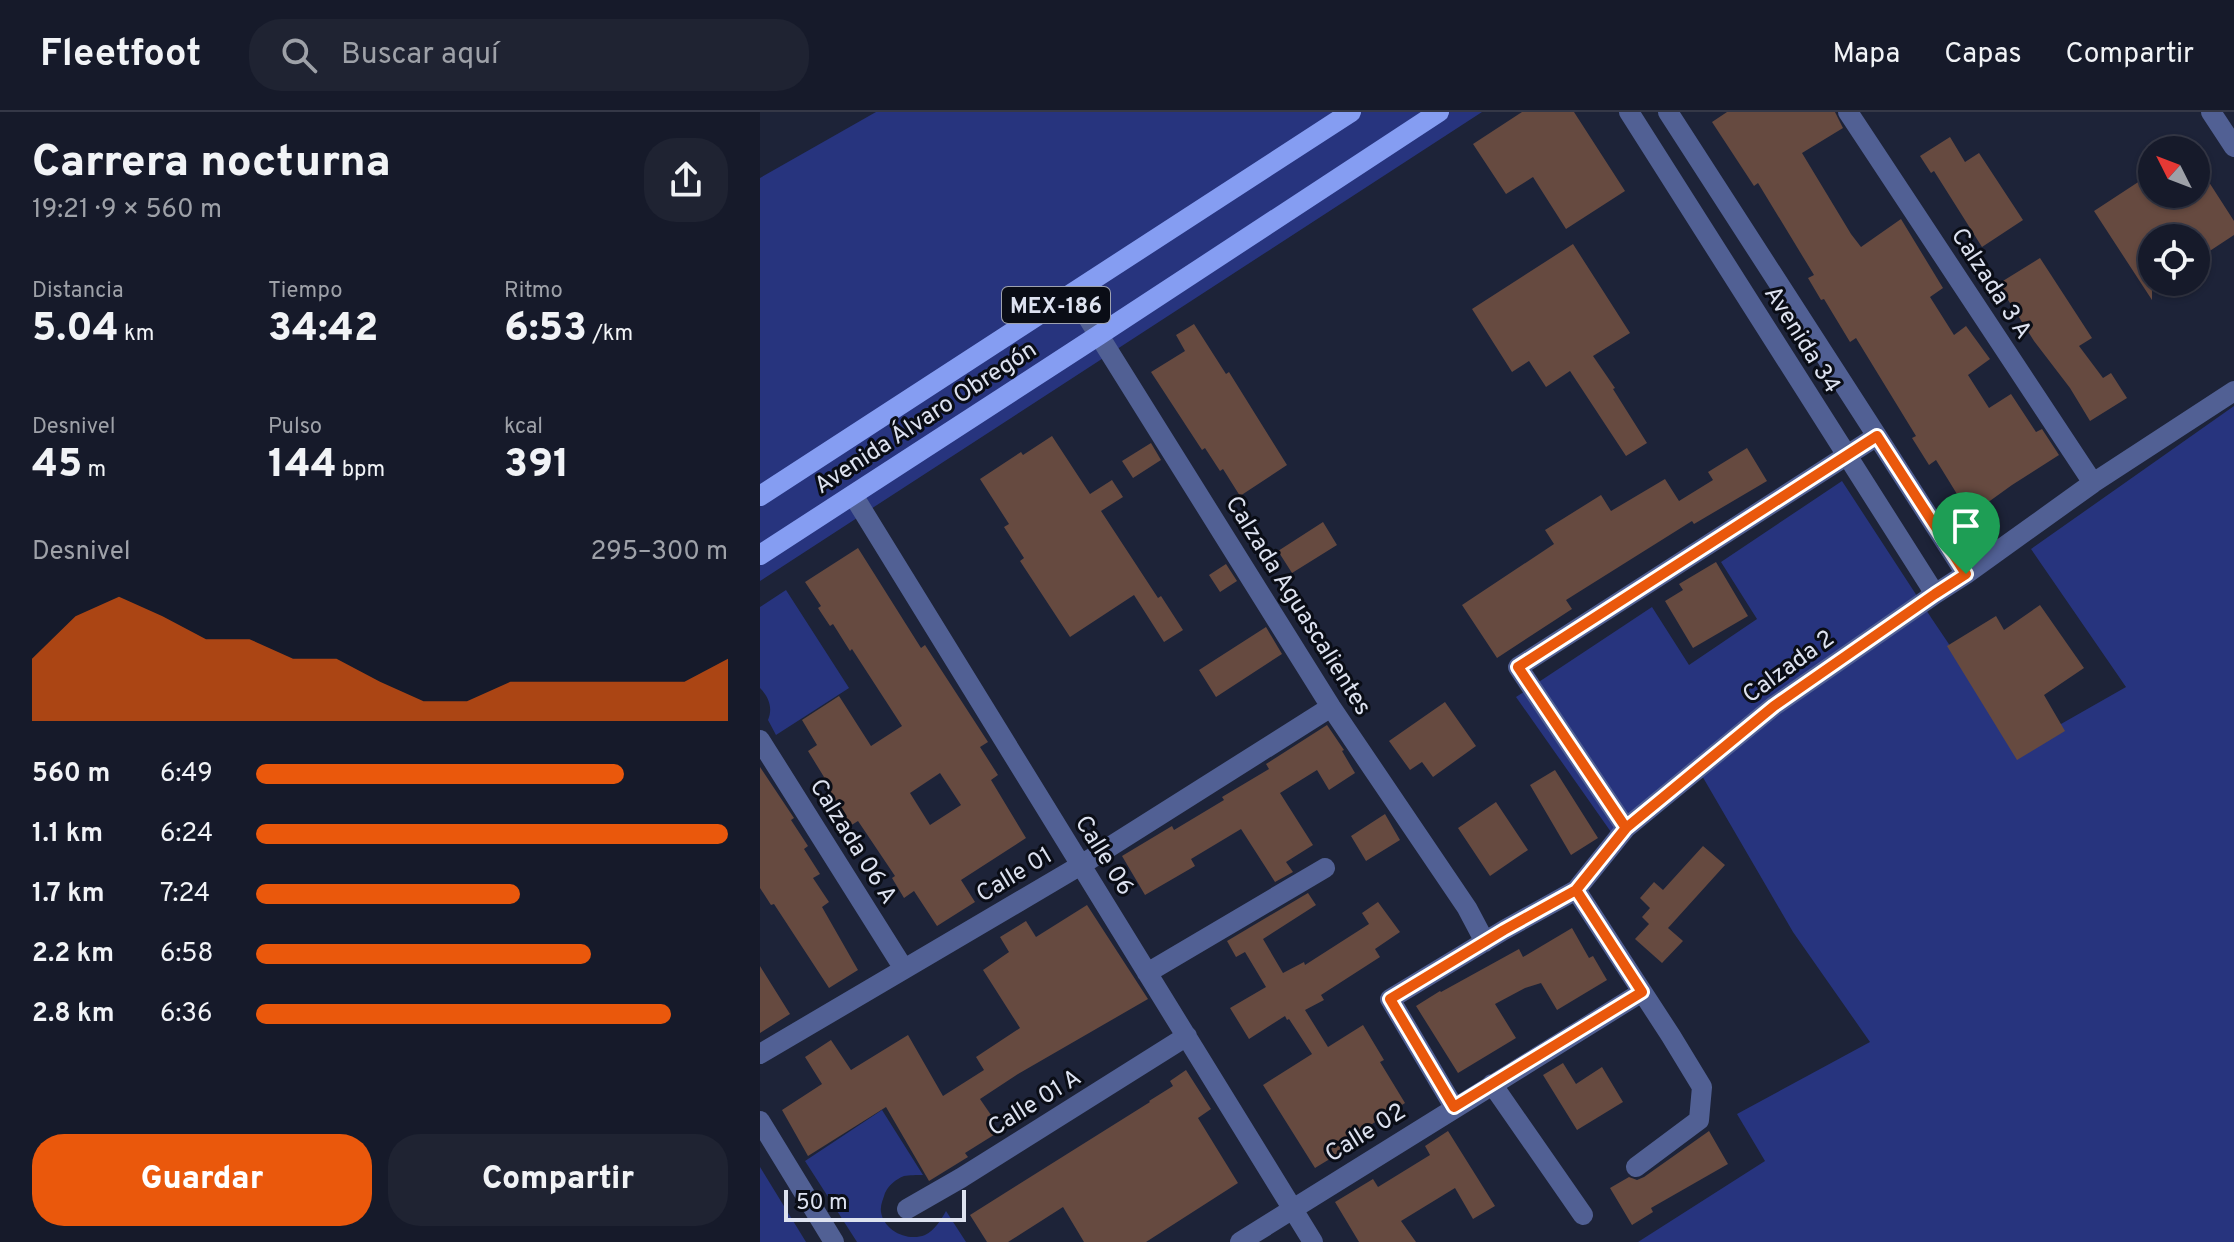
<!DOCTYPE html>
<html lang="es">
<meta charset="utf-8">
<style>
:root{--surface:#161a2a;--page:#1f2332;--text:#f1f3f6;--muted:#9ea1a8;--line:#353847;--accent:#ea580c}
body{margin:0;font-family:Overpass,sans-serif;background:var(--page);color:var(--text);height:100vh;display:flex;flex-direction:column;font-size:30px;white-space:nowrap}
*{box-sizing:border-box;margin:0}
p{font-size:26px;color:var(--muted)}
.icon{flex:none;width:44px;height:44px;fill:none;stroke:currentColor;stroke-width:2;stroke-linecap:round;stroke-linejoin:round}
.map{position:relative;flex:1;overflow:hidden}
.panel{display:flex;flex-direction:column;background:var(--surface);width:760px}
.panel>*{flex:none}
.needle{width:52px;rotate:312deg}
.tools{position:absolute;left:1378px;top:24px;display:grid;gap:16px}
.tools a{display:grid;place-items:center;width:72px;height:72px;border-radius:50%;background:var(--surface);box-shadow:0 2px 6px #0004,0 0 0 2px var(--line);font-size:40px}
.scale{position:absolute;left:24px;bottom:20px;width:182px;box-sizing:border-box;padding-left:8px;border:4px solid #dde2f0;border-top:0;font-size:22px;line-height:28px;white-space:nowrap;color:#dde2f0;-webkit-text-stroke:6px #0a0d16;paint-order:stroke}
.pin{position:absolute;display:grid;place-items:center;width:68px;height:68px;color:#fff;margin:-82px -34px;border-radius:50% 50% 50% 0;rotate:-45deg;box-shadow:0 0 8px #0007}
.pin .icon{rotate:45deg}
.round{display:grid;place-items:center;flex:none;width:84px;height:84px;border-radius:32px;background:var(--page)}
.head{display:flex;align-items:center;justify-content:space-between;height:136px;padding:0 32px}
h1{font-size:44px;font-weight:800;line-height:60px}
.metrics{display:grid;grid-template-columns:repeat(3,1fr);gap:12px;height:136px;padding:8px 32px}
.metrics div{display:grid;align-content:center}
.metrics b{font-size:40px;font-weight:800}
.metrics small{font-size:22px;font-weight:400}
.metrics p{font-size:22px}
.chart{height:224px;padding:16px 32px}
.chart p{display:flex;justify-content:space-between}
.chart svg{width:100%;height:144px;margin-top:8px;fill:var(--accent);opacity:.7}
.button{display:flex;gap:16px;margin-top:auto;padding:16px 32px}
.button a{flex:1;height:92px;border-radius:32px;background:var(--accent);color:#fff;font-size:32px;font-weight:800;line-height:92px;text-align:center}
.button a+a{background:var(--page);color:var(--text)}
ul{padding:0 32px;list-style:none;font-size:26px}
li{display:grid;grid-template-columns:128px 96px 1fr;align-items:center;height:60px}
li i{height:20px;border-radius:10px;background:var(--accent)}
header{display:flex;align-items:center;gap:48px;box-sizing:border-box;height:112px;padding:0 40px;background:var(--surface);border-bottom:2px solid var(--line)}
header strong{font-size:38px}
nav{display:flex;gap:44px;margin-inline-start:auto;font-size:28px}
.search{width:560px;height:72px;background:var(--page);display:flex;align-items:center;gap:20px;box-sizing:border-box;padding:0 28px;border-radius:32px;color:var(--muted);font-size:30px}
main{display:flex;flex:1;min-height:0}
.map>svg:first-child{display:block}
.green{fill:#27347e}
.building{fill:#664a40;fill-rule:evenodd}
.lines{fill:none;stroke-linecap:round;stroke-linejoin:round}
.minor{stroke:#516094;stroke-width:20}
.primary{stroke:#859df2;stroke-width:20}
.route-casing{stroke:#fff;stroke-width:16}
.route{stroke:#ea580c;stroke-width:10}
.labels{text-anchor:middle;stroke-width:6;stroke-linejoin:round;paint-order:stroke}
.shield{fill:#0a0d16;stroke:#9ea2af;stroke-width:2}
.shield-label{font-size:22px;font-weight:bold;fill:#dde2f0}
.street-label{font-size:24px;fill:#dde2f0;stroke:#0a0d16}
</style>
<header>
<strong>Fleetfoot</strong>
<div class="search"><svg class="icon" aria-label="search" viewBox="0 0 24 24"><circle cx="10" cy="10" r="6"/><path d="M15 15l6 6"/></svg>Buscar aquí</div>
<nav><a>Mapa</a><a>Capas</a><a>Compartir</a></nav>
</header>
<main>
<section class="panel">
<div class="head"><div><h1>Carrera nocturna</h1><p>19:21 · 9 × 560 m</p></div><a class="round"><svg class="icon" aria-label="share" viewBox="0 0 24 24"><path d="M12 15V3M7 8l5-5 5 5M5 13v7h14v-7"/></svg></a></div>
<div class="metrics">
<div><p>Distancia</p><b>5.04<small> km</small></b></div>
<div><p>Tiempo</p><b>34:42</b></div>
<div><p>Ritmo</p><b>6:53<small> /km</small></b></div>
</div>
<div class="metrics">
<div><p>Desnivel</p><b>45<small> m</small></b></div>
<div><p>Pulso</p><b>144<small> bpm</small></b></div>
<div><p>kcal</p><b>391</b></div>
</div>
<div class="chart"><p><span>Desnivel</span>295–300 m</p>
<svg viewBox="0 0 160 44" preserveAspectRatio="none"><path d="M0 44V25L10 12L20 6L30 12L40 19L50 19L60 25L70 25L80 32L90 38L100 38L110 32L120 32L130 32L140 32L150 32L160 25V44z"/></svg>
</div>
<ul>
<li><b>560 m</b>6:49<i style="width:78%"></i></li>
<li><b>1.1 km</b>6:24<i style="width:100%"></i></li>
<li><b>1.7 km</b>7:24<i style="width:56%"></i></li>
<li><b>2.2 km</b>6:58<i style="width:71%"></i></li>
<li><b>2.8 km</b>6:36<i style="width:88%"></i></li>
</ul>
<div class="button"><a>Guardar</a><a>Compartir</a></div>
</section>
<div class="map">
<svg width="1474" height="1130" viewBox="0 0 1474 1130">
<rect width="100%" height="100%" fill="#1d2338"/>
<path class="green" d="M 116,0 L 722,0 L 0,469 L 0,66 Z
M 1474,294 L 1474,1130 L 878,1130 L 1005,1049 L 977,1002 L 1110,930 L 1033,820 L 934,650 L 851,720 L 756,585 L 892,495 L 929,553 L 997,507 L 961,450 L 1082,369 L 1172,507 L 1259,636 L 1366,575 L 1271,437 Z
M 26,478 L 89,576 L 16,623 L 8,608 C 13,596 9,585 0,576 L 0,495 Z
M 122,998 L 163,1063 C 157,1063 149,1063 144,1064 C 136,1067 128,1074 125,1081 C 123,1088 120,1093 121,1100 C 124,1119 148,1130 165,1123 C 175,1118 181,1108 186,1099 L 206,1130 L 97,1130 L 45,1049 Z
M 0,1055 L 46,1130 L 47,1130 L 0,1130 Z"/>
<path class="building" d="M 762,0 L 814,0 L 865,79 L 806,117 L 773,65 L 746,82 L 713,32 Z
M 967,0 L 1075,0 L 1083,16 L 1042,41 L 1091,122 L 1101,135 L 1141,107 L 1183,176 L 1170,185 L 1194,223 L 1206,214 L 1230,247 L 1208,263 L 1229,296 L 1251,282 L 1276,320 L 1282,317 L 1299,343 L 1252,373 L 1209,404 L 1198,388 L 1200,387 L 1176,348 L 1169,353 L 1152,326 L 1156,324 L 1096,226 L 1090,230 L 1064,187 L 1061,188 L 1048,166 L 1054,163 L 998,71 L 994,74 L 952,10 Z
M 1190,25 L 1205,50 L 1219,41 L 1263,108 L 1222,135 L 1174,59 L 1171,61 L 1160,44 Z
M 1436,50 L 1474,109 L 1474,123 L 1436,148 L 1436,126 L 1392,126 L 1392,188 L 1334,99 L 1392,61 L 1392,82 L 1436,82 Z
M 813,132 L 870,221 L 833,244 L 855,276 L 853,277 L 887,331 L 866,344 L 810,259 L 786,275 L 769,249 L 752,260 L 712,197 Z
M 1280,146 L 1332,226 L 1319,234 L 1343,266 L 1351,261 L 1367,286 L 1330,309 L 1310,276 L 1274,229 L 1238,172 Z
M 434,212 L 466,262 L 469,260 L 527,353 L 480,384 L 463,357 L 460,359 L 445,336 L 442,338 L 391,260 L 425,239 L 416,223 Z
M 292,324 L 330,382 L 352,368 L 363,385 L 341,399 L 398,486 L 401,484 L 423,518 L 404,530 L 374,483 L 310,525 L 260,449 L 264,446 L 244,415 L 249,412 L 220,367 L 261,340 L 263,343 Z
M 391,331 L 401,348 L 373,366 L 362,349 Z
M 987,336 L 1007,369 L 934,412 L 932,409 L 806,488 L 812,497 L 737,546 L 702,493 L 794,432 L 785,418 L 841,383 L 851,399 L 905,367 L 919,389 L 953,368 L 948,360 Z
M 563,410 L 577,433 L 532,461 L 518,439 Z
M 98,436 L 161,536 L 165,533 L 228,630 L 220,635 L 238,663 L 231,668 L 266,726 L 201,768 L 215,790 L 177,814 L 154,779 L 144,786 L 132,766 L 135,764 L 98,709 L 90,714 L 60,667 L 64,665 L 48,639 L 57,633 L 42,608 L 79,584 L 111,634 L 142,614 L 92,537 L 90,539 L 73,512 L 70,514 L 58,496 L 61,494 L 45,470 ZM 180,661 L 201,693 L 170,713 L 150,681 Z
M 956,450 L 988,504 L 933,536 L 905,489 L 923,478 L 919,472 Z
M 466,452 L 477,469 L 460,480 L 449,463 Z
M 1280,493 L 1324,556 L 1284,583 L 1305,619 L 1257,648 L 1187,534 L 1236,504 L 1244,518 Z
M 506,515 L 522,542 L 456,585 L 439,558 Z
M 685,590 L 716,634 L 673,665 L 662,650 L 650,658 L 629,629 Z
M 567,613 L 584,638 L 582,639 L 595,661 L 569,678 L 557,658 L 520,681 L 553,733 L 526,750 L 533,760 L 515,770 L 481,717 L 431,747 L 435,754 L 385,783 L 362,744 L 412,714 L 414,718 L 464,688 L 462,685 L 509,657 L 506,652 Z
M 0,655 L 34,706 L 31,708 L 48,734 L 44,737 L 60,762 L 53,766 L 69,790 L 62,795 L 98,858 L 69,876 L 14,792 L 11,793 L 0,776 Z
M 795,658 L 838,726 L 811,743 L 770,673 Z
M 736,690 L 768,738 L 730,764 L 698,716 Z
M 625,702 L 640,728 L 606,749 L 591,724 Z
M 943,734 L 965,753 L 908,816 L 923,829 L 902,851 L 875,827 L 889,812 L 882,805 L 890,796 L 880,786 L 894,770 L 903,778 Z
M 548,781 L 556,793 L 503,827 L 523,861 L 544,850 L 545,853 L 609,812 L 602,801 L 618,790 L 640,820 L 615,837 L 620,845 L 561,883 L 564,888 L 545,898 L 568,935 L 603,913 L 624,948 L 620,950 L 645,991 L 587,1028 L 591,1034 L 555,1056 L 503,973 L 552,942 L 529,907 L 527,908 L 525,904 L 489,927 L 470,896 L 506,875 L 485,840 L 476,845 L 467,829 Z
M 327,793 L 388,887 L 258,962 L 220,987 L 231,1003 L 227,1005 L 237,1021 L 205,1041 L 208,1045 L 169,1069 L 126,995 L 48,1044 L 22,998 L 62,972 L 45,945 L 71,928 L 91,958 L 148,923 L 183,984 L 224,958 L 216,945 L 260,916 L 223,858 L 249,840 L 240,825 L 266,809 L 276,825 Z
M 812,816 L 829,846 L 833,844 L 847,868 L 797,898 L 781,871 L 765,876 L 735,892 L 756,926 L 698,961 L 656,894 L 680,879 L 681,880 L 759,837 L 763,845 Z
M 0,854 L 30,902 L 0,921 Z
M 803,951 L 816,972 L 842,955 L 863,990 L 817,1018 L 783,963 Z
M 426,958 L 451,997 L 438,1006 L 478,1071 L 386,1130 L 324,1130 L 303,1095 L 248,1130 L 227,1130 L 210,1103 L 390,990 L 389,989 L 413,974 L 410,969 Z
M 688,1019 L 735,1094 L 713,1107 L 695,1076 L 641,1109 L 656,1130 L 599,1130 L 575,1090 L 613,1067 L 618,1075 L 670,1043 L 665,1034 Z
M 949,1019 L 968,1052 L 891,1096 L 893,1100 L 872,1113 L 850,1076 L 869,1065 L 877,1068 L 884,1065 Z"/>
<g class="lines">
<path class="minor" d="M 869,0 L 1175,482
M 908,0 L 1206,462
M 1088,0 L 1333,371
M 1451,0 L 1474,35
M 313,182 L 571,595 L 707,796 L 725,830
M 93,383 L 553,1130
M 0,628 L 144,857
M 866,716 L 758,555 L 1117,324
M 816,778 L 911,924 L 942,975 L 939,1008 L 876,1055
M 387,861 L 565,756
M 0,942 L 321,753 L 571,595
M 732,972 L 823,1103
M 694,995 L 630,887 L 744,818 L 816,778 L 866,716 L 1014,594 L 1175,482 L 1206,462 L 1333,371 L 1474,279
M 0,1009 L 74,1130
M 147,1097 L 201,1066 L 427,924
M 480,1130 L 882,880"/>
<path class="primary" d="M 0,384 L 591,0
M 0,443 L 339,223 L 679,0"/>
</g>
<g class="lines">
<defs>
<path id="route" d="M 1206,462 L 1175,482 L 1014,594 L 866,716 L 816,778 L 744,818 L 630,887 L 694,995 L 882,880 L 816,778 L 866,716 L 758,555 L 1117,324 L 1206,462"/>
</defs>
<use href="#route" class="route-casing"/>
<use href="#route" class="route"/>
</g>
<g class="labels">
<rect class="shield" x="242" y="175" width="108" height="36" rx="6"/>
<g class="shield-label">
<text x="296" y="201">MEX-186</text>
</g>
<g class="street-label">
<text transform="translate(1232 171) rotate(57)" y="8">Calzada 3 A</text>
<text transform="translate(1043 227) rotate(58)" y="8">Avenida 34</text>
<text transform="translate(165 305) rotate(-33)" y="8">Avenida Álvaro Obregón</text>
<text transform="translate(539 493) rotate(58)" y="8">Calzada Aguascalientes</text>
<text transform="translate(1028 554) rotate(-36)" y="8">Calzada 2</text>
<text transform="translate(94 729) rotate(58)" y="8">Calzada 06 A</text>
<text transform="translate(345 743) rotate(58)" y="8">Calle 06</text>
<text transform="translate(254 762) rotate(-31)" y="8">Calle 01</text>
<text transform="translate(274 990) rotate(-32)" y="8">Calle 01 A</text>
<text transform="translate(605 1020) rotate(-32)" y="8">Calle 02</text>
</g>
</g>
</svg>
<div class="tools">
<a><svg class="needle" viewBox="-14 -14 28 28"><path d="M0-13l5 13h-10z" fill="#e53935"/><path d="M0 13l5-13h-10z" fill="#9ea1a8"/></svg></a>
<a><svg class="icon" aria-label="locate" viewBox="0 0 24 24"><circle cx="12" cy="12" r="6"/><path d="M12 2v4M12 18v4M2 12h4M18 12h4"/></svg></a>
</div>
<div class="scale">50 m</div>
<div class="pin" style="left:1206px;top:462px;background:#1e9e55"><svg class="icon" aria-label="arrive" viewBox="0 0 24 24"><path d="M6 21V4h12l-3 4 3 4H6"/></svg></div>
</div>
</main>
